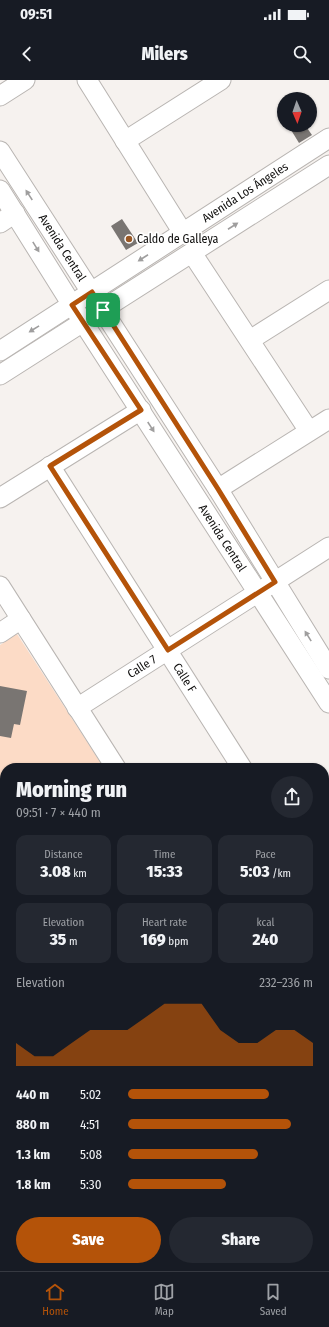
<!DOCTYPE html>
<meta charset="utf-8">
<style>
:root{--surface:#171b24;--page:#242831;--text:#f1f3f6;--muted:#9ea1a6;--line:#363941;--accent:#b45309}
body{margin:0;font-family:"Fira Sans Condensed",sans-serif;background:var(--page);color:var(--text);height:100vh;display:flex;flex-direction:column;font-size:15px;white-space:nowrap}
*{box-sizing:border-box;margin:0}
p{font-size:13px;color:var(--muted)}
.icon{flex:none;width:22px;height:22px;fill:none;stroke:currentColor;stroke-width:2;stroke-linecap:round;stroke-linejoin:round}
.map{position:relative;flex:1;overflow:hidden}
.drawer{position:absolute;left:0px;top:683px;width:329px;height:508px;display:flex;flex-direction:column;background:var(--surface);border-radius:16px 16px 0 0;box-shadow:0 1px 3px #0004}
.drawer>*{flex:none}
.needle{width:26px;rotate:178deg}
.fabs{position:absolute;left:277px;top:12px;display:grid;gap:8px}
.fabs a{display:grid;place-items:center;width:40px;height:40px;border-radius:50%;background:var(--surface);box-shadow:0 1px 3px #0004;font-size:20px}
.pin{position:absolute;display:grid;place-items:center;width:34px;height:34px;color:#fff;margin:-17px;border-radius:8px;box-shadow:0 2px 6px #0006}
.round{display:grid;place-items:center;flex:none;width:42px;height:42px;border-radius:21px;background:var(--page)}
.summary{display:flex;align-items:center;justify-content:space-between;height:68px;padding:0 16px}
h1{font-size:22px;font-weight:800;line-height:30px}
.metrics{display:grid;grid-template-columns:repeat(3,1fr);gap:6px;height:68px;padding:4px 16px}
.metrics div{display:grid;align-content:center;border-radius:10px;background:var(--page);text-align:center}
.metrics b{font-size:17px;font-weight:800}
.metrics small{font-size:11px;font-weight:400}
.metrics p{font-size:11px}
.chart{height:112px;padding:8px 16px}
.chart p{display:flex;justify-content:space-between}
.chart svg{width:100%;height:72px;margin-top:4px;fill:var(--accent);opacity:.7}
.cta{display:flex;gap:8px;margin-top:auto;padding:8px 16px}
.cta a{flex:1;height:46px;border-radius:24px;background:var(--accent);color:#fff;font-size:16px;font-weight:800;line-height:46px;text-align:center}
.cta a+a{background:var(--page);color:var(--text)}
ul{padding:0 16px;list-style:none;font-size:13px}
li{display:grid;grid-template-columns:64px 48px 1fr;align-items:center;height:30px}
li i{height:10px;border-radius:5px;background:var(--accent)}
.status{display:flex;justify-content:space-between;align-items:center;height:28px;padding:0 20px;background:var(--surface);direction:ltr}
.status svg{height:11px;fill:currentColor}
header{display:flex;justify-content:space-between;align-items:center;height:52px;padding:0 16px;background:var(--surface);font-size:18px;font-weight:800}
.tabs{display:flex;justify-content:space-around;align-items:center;height:56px;border-top:1px solid var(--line);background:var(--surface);font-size:11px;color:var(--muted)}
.tabs a{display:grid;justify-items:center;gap:2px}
.tabs .on{color:var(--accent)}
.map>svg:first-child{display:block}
.park{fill:#fcdbc6}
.building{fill:#797572}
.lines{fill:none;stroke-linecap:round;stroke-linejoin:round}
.minor-casing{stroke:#b9b5b2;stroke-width:21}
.minor{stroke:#fff;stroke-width:19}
.oneway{fill:#9f9e9e}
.route-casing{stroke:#fff;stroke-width:8}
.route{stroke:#b45309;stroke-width:5}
.poi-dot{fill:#9a5825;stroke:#fff;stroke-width:1.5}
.labels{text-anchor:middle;stroke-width:3.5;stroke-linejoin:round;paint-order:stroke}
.street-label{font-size:12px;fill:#0e0d0c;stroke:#fff}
.poi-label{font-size:12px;fill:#0e0d0c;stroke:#fff;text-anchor:start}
</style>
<div class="status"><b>09:51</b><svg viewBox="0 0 49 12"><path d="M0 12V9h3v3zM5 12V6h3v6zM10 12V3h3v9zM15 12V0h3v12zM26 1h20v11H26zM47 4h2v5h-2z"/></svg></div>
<header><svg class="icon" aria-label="back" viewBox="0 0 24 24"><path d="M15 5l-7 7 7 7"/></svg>Milers<svg class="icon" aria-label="search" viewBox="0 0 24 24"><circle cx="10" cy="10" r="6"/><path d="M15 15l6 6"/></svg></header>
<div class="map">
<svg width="329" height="1191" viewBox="0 0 329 1191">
<rect width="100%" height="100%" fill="#f6f2ef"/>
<path class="park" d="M 17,554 L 104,688 L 5,688 L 5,788 L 0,792 L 0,565 Z
M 329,1140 L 329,1191 L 250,1191 L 258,1186 L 324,1186 L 324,1144 Z"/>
<path class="building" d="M 288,45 L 305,45 L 312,55 L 299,63 Z
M 122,139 L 138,163 L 126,170 L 111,146 Z
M 0,606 L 27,611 L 20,645 L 14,644 L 11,658 L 0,656 Z"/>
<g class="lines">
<defs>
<g id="minor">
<path d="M 87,0 L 183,153"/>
<path d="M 0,16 L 25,0"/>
<path d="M 125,61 L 221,0"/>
<path id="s1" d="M 0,71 L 218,409 L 329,589"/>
<path id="s2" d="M 0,110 L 72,225 L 329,623"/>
<path d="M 0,143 L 15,133"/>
<path d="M 192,173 L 309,351"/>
<path d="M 250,260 L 329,210"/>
<path id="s3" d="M 0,271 L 329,58"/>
<path d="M 0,295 L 329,85"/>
<path id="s4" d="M 50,386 L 242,688"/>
<path d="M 218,409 L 329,339"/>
<path d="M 0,418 L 141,330"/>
<path d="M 0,506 L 116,688"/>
<path d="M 0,553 L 21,539"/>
<path id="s5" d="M 77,628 L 329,467"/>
<path d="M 324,723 L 329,720"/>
<path d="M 0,802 L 5,798"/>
<path d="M 324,851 L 329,848"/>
<path d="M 324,876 L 329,873"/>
<path d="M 0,910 L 5,918"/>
<path d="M 324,1014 L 329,1021"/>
<path d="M 0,1058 L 5,1054"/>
<path d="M 0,1084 L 5,1081"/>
<path d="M 324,1130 L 329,1127"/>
<path d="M 176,1186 L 179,1191"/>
<path d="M 30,1191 L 38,1186"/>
<path d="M 225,1191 L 233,1186"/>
</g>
</defs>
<use href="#minor" class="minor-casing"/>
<use href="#minor" class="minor"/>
</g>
<defs><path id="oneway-solid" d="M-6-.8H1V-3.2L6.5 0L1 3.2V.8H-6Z"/></defs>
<g class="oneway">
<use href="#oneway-solid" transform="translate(29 115) rotate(-123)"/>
<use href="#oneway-solid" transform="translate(233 146) rotate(-33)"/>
<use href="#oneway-solid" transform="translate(36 167) rotate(58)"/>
<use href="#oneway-solid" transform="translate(143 178) rotate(147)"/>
<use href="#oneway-solid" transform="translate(34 249) rotate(148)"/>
<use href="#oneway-solid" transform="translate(151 347) rotate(57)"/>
<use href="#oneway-solid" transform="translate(308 556) rotate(-122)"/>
</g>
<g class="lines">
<defs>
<path id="route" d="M 92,212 L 218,409 L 275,502 L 168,570 L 50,386 L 141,330 L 72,225 Z"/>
</defs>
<use href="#route" class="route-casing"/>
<use href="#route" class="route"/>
</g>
<circle class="poi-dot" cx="129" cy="159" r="4"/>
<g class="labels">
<g class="street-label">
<text dy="4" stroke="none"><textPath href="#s3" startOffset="292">Avenida Los Ángeles</textPath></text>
<text dy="4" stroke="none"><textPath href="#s1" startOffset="115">Avenida Central</textPath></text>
<text dy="4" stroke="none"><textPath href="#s2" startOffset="413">Avenida Central</textPath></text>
<text dy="4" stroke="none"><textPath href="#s5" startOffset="77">Calle 7</textPath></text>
<text dy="4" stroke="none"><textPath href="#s4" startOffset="251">Calle F</textPath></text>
</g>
<g class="poi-label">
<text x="137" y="163">Caldo de Galleya</text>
</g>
</g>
</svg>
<div class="fabs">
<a><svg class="needle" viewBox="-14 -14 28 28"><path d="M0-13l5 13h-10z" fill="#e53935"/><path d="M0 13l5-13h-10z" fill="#9ea1a6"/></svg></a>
</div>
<div class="pin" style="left:103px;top:230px;background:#1e9e55"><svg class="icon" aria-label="arrive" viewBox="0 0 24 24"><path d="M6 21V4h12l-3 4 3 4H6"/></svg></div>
<section class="drawer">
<div class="summary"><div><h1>Morning run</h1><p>09:51 · 7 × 440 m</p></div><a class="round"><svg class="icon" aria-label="share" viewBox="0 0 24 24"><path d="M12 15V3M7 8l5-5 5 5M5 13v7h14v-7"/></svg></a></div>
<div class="metrics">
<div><p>Distance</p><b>3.08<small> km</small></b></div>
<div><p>Time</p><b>15:33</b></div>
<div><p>Pace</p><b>5:03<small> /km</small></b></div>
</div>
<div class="metrics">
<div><p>Elevation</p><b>35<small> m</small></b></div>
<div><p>Heart rate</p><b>169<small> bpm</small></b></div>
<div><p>kcal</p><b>240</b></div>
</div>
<div class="chart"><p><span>Elevation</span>232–236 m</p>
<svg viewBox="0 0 160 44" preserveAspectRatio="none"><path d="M0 44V30L10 38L20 38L30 30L40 22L50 22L60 22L70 14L80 6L90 6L100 6L110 22L120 30L130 30L140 22L150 22L160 30V44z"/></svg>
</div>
<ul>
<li><b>440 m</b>5:02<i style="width:76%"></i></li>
<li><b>880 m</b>4:51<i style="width:88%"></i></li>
<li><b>1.3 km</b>5:08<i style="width:70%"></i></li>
<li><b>1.8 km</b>5:30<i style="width:53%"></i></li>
</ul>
<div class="cta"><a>Save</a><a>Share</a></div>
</section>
</div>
<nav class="tabs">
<a class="on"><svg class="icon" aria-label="home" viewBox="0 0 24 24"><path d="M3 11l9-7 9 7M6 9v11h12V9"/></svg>Home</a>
<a><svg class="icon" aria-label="map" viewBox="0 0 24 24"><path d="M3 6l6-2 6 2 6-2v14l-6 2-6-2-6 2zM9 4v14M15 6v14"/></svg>Map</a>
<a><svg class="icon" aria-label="saved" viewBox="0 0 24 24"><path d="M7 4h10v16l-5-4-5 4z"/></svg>Saved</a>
</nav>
